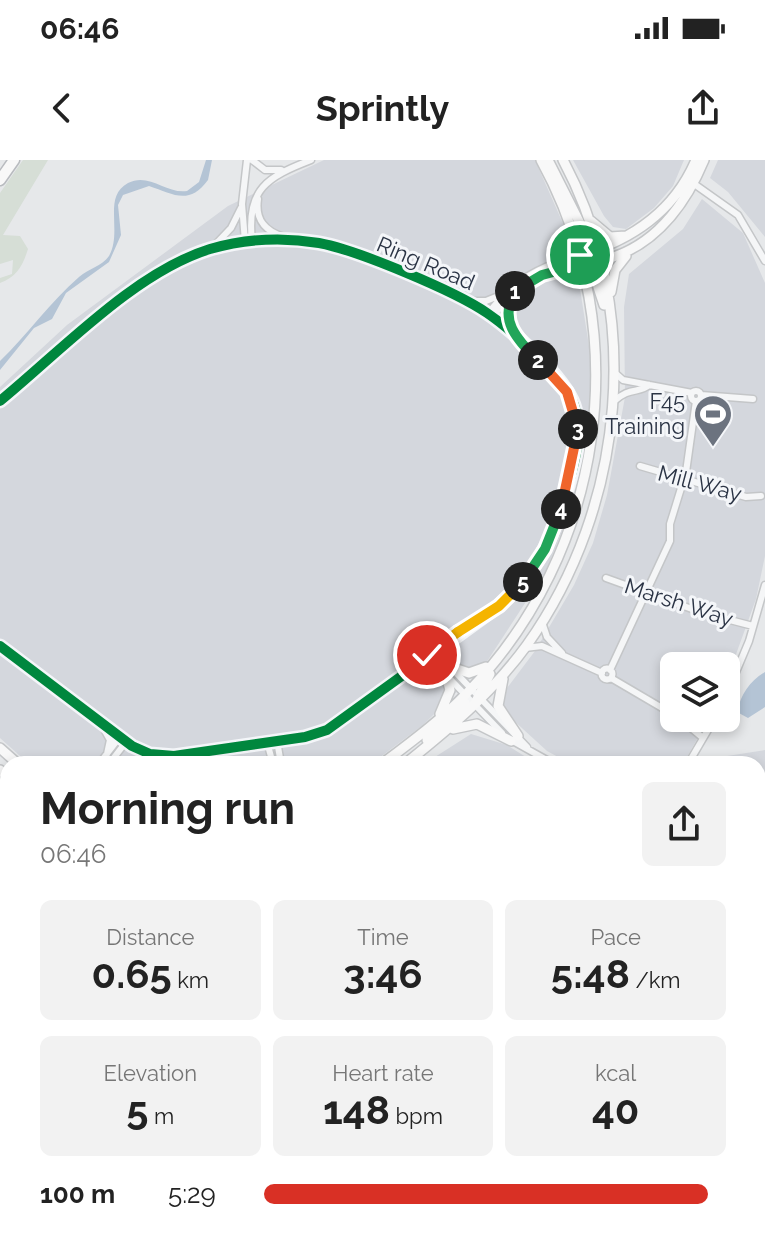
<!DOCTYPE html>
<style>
:root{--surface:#fff;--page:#f2f2f2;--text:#222;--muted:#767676;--accent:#d93025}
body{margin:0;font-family:Raleway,sans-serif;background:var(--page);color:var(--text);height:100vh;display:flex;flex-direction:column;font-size:30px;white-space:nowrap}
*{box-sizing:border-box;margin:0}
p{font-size:26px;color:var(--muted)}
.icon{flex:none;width:44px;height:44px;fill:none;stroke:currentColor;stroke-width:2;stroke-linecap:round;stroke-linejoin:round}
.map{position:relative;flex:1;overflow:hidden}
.side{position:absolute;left:0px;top:596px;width:766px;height:484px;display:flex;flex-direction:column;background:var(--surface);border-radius:24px 24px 0 0;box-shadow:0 4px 12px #0003}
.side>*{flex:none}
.buttons{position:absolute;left:660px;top:492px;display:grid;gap:16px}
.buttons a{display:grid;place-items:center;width:80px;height:80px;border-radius:12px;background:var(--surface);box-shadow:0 4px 12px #0003;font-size:40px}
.pin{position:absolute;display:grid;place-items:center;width:68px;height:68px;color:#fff;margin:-34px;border:4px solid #fff;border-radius:50%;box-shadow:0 2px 8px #0007}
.km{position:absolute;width:40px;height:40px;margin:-20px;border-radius:50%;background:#222;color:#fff;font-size:22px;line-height:40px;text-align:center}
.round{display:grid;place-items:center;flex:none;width:84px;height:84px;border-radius:12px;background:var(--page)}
.headline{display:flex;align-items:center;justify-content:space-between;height:136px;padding:0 40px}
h1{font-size:44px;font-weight:700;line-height:60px}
.stats{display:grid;grid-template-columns:repeat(3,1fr);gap:12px;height:136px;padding:8px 40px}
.stats div{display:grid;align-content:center;border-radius:12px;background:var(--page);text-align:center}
.stats b{font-size:40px;font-weight:700}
.stats small{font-size:22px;font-weight:400}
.stats p{font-size:22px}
ul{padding:0 40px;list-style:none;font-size:26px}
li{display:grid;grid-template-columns:128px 96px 1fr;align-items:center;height:60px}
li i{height:20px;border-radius:10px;background:var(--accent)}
.status{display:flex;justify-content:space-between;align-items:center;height:56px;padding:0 40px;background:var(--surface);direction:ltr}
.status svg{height:22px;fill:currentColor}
header{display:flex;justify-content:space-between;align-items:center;height:104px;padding:0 40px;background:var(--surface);font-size:36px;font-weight:700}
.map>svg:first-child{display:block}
.built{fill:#d4d7dd}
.green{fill:#d6ded6}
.water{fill:#b4c4d5}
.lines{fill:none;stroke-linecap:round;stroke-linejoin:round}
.minor-casing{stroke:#c4c6c8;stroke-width:9}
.secondary-casing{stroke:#c4c6c8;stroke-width:12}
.trunk-casing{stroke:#b8bbbf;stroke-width:13}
.minor{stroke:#f5f6f7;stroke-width:6}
.secondary{stroke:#f8f8f8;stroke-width:9}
.trunk{stroke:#f8f8f8;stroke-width:10}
.cycleway-casing{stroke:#f4f6f9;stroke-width:15}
.cycleway{stroke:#00873e;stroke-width:10}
.split-1-casing{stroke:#fff;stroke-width:16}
.split-2-casing{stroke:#fff;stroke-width:16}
.split-3-casing{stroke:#fff;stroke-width:16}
.split-4-casing{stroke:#fff;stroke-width:16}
.split-5-casing{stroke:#fff;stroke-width:16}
.split-6-casing{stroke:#fff;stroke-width:16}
.split-7-casing{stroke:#fff;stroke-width:16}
.split-1{stroke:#22a559;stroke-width:10}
.split-2{stroke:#22a559;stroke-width:10}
.split-3{stroke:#f0652b;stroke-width:10}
.split-4{stroke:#f0652b;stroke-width:10}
.split-5{stroke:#22a559;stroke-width:10}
.split-6{stroke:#f5b400;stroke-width:10}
.split-7{stroke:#f5b400;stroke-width:10}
.labels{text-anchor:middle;stroke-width:6;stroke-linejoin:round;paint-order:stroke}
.street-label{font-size:22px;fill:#2b3445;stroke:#f4f6f9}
.poi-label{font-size:22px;fill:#2b3445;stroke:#f4f6f9;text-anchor:end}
</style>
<div class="status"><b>06:46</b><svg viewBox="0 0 49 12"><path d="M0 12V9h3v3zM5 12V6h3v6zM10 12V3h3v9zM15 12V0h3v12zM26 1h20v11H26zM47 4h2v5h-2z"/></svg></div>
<header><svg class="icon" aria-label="back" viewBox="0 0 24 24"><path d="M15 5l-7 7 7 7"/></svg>Sprintly<svg class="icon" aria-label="share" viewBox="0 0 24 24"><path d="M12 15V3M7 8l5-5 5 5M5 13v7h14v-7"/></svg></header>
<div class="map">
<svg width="765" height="1080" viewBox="0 0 765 1080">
<rect width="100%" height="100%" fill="#e6e8ea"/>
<path class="built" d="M 324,0 L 535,0 L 565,68 L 580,129 L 592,205 L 588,269 L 570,351 L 546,411 L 486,503 L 423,565 L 371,604 L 29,604 L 0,578 L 0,227 L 67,165 L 228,46 Z
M 573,0 L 684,0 L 673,26 L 654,48 L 626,69 L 613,67 L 604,56 Z
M 718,0 L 765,0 L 765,77 L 728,32 L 710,18 Z
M 702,39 L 743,73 L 765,123 L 765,396 L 756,439 L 726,522 L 726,506 L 674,506 L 674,558 L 709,558 L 683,604 L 571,604 L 547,591 L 512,559 L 504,545 L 504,532 L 535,491 L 574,425 L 593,383 L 607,335 L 625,237 L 624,147 L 629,114 L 683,69 Z
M 471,574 L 507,585 L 537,604 L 424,604 Z
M 765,590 L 765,1080 L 390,1080 L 388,1072 L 758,1072 L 758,604 L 705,604 L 708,599 Z"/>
<path class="green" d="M 23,0 L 48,0 L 3,75 L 20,76 L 28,89 C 23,105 17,117 0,123 L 0,118 L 12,114 L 13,100 L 0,104 L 0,33 Z
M 0,694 L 8,697 L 8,773 L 0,778 Z"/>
<path class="water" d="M 206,0 L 212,0 L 208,20 C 189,46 173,34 149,26 L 123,35 L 118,45 L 121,75 L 109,102 L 66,133 L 52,159 L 34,168 L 0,210 L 0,201 C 28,174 50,142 79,117 C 88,109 102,106 109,96 C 123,71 102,37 128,23 C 149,12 166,34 187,31 L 199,22 Z
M 765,512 L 765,547 L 748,558 L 737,552 C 741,534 750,521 765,512 Z"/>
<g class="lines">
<defs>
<path id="minor" d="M 252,0 L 265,10 L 281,10
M 690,21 L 738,55 L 765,101
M 258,39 C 255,60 265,71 284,77
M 252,81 C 246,29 267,17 311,0
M 245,82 L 242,44 L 247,0
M 213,87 L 231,68 L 241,48
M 512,137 L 508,149 L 512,172
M 470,141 L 486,141 L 501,135
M 488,154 C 513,120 540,106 580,95
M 492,157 C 518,125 543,113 583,104
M 614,212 L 623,220 L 692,233
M691 236a5 5 0 1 1 10 0a5 5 0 1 1-10 0Z
M 701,235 L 753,239
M 0,241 C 61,191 135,112 210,89 C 245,79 284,77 319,83 C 357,90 455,131 487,153 C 512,170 564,217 574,245 C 585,277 571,315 562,346 C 549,388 528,424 493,450 L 327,570 L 305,577 L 174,596 L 150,594 L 132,586 L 0,486
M 613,242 C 630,226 639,234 649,225
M 640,306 L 746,337 L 761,336
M 606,418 L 703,453 L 753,466
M 542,462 L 547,477 L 562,493
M 525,488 L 542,486 L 602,513
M 434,490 L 527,587
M 427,495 L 502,573
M601.5 514a5.5 5.5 0 1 1 11 0a5.5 5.5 0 1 1-11 0Z
M 610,510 L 670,381 L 670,364 L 686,312 L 696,241
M 611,518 L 674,555
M 726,536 L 749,481 L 765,425
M 679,558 L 703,578
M 688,558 L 708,569
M 105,571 L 110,580 L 107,594
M 511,580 L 554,604
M 277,581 L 281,604
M 267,582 L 273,604
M 99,604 L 119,578
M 109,604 L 126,582
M 688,604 L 715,558
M 0,844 L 8,844
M 0,906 L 8,920
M 10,1080 L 24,1072
M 623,1080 L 635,1072"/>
<path id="secondary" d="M 548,0 L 596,95
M 591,61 L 610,77 L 626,76
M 580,95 C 632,80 674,52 696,0
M 586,100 L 590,103 L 604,145
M 557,101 L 567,91 L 572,73
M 583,104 C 645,97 681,55 704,0
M 558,110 L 575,115 L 586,125
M 611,132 L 615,110 L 626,96
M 448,506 L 469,513 L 486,507
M 503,519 L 498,546 L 518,576
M 475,543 L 490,514
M 440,554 L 450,530 L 446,516
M 453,569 L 477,564 L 511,581
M 427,580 L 465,543
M 0,588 L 18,604
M 382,604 C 411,582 441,560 466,534 C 605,393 636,173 541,0
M 405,604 C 450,568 493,532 527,485 C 626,346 644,152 563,0
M 0,610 L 8,617
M 236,1080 L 237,1072"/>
<path id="trunk" d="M 0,20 L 14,0"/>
</defs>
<use href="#minor" class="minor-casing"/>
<use href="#secondary" class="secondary-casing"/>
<use href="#trunk" class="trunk-casing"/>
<use href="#minor" class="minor"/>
<use href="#secondary" class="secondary"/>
<use href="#trunk" class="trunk"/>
<defs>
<path id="cycleway" d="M 0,241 C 61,191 135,112 210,89 C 245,79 284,77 319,83 C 357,90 455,131 487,153 C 512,170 564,217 574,245 C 585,277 571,315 562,346 C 549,388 528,424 493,450 L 327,570 L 305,577 L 174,596 L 150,594 L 132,586 L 0,486"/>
</defs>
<use href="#cycleway" class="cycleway-casing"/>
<use href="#cycleway" class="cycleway"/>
</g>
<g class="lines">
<defs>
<path id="split-1" d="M 515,131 L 542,115 L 583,104 L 580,95"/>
<path id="split-2" d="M 515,131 C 498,161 517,179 538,200"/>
<path id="split-3" d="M 538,200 L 567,232 L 578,269"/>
<path id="split-4" d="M 561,349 L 578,269"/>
<path id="split-5" d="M 523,422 L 545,389 L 561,349"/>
<path id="split-6" d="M 458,472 L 499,446 L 523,422"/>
<path id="split-7" d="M 427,495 L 458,472"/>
</defs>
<use href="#split-1" class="split-1-casing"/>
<use href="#split-2" class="split-2-casing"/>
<use href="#split-3" class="split-3-casing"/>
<use href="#split-4" class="split-4-casing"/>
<use href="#split-5" class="split-5-casing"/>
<use href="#split-6" class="split-6-casing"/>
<use href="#split-7" class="split-7-casing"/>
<use href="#split-1" class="split-1"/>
<use href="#split-2" class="split-2"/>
<use href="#split-3" class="split-3"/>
<use href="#split-4" class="split-4"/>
<use href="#split-5" class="split-5"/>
<use href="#split-6" class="split-6"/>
<use href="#split-7" class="split-7"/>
</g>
<defs>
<symbol id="stadium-pin" viewBox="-11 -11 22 30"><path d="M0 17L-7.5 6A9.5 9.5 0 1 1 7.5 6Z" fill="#6c737f" stroke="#f4f6f9"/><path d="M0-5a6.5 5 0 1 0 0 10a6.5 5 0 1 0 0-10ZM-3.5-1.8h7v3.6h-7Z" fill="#fff"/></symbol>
</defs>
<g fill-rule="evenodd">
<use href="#stadium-pin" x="691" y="232" width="44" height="60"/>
</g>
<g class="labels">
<g class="street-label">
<text transform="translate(426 103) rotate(23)" y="8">Ring Road</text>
<text transform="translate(700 323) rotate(15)" y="8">Mill Way</text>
<text transform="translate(679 442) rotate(18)" y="8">Marsh Way</text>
</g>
<g class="poi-label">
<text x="685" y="249">F45<tspan x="685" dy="25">Training</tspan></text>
</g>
</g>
</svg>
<div class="buttons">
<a><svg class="icon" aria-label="layers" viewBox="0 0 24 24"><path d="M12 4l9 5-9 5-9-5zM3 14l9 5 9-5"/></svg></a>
</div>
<div class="pin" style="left:580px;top:95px;background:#1e9e55"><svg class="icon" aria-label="arrive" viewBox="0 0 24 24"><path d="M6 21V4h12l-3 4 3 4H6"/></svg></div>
<div class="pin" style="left:427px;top:495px;background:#d93025"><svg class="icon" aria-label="check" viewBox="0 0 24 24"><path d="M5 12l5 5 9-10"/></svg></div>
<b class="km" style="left:515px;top:131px">1</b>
<b class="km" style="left:538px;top:200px">2</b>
<b class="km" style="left:578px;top:269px">3</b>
<b class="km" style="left:561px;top:349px">4</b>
<b class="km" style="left:523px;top:422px">5</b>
<section class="side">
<div class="headline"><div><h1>Morning run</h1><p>06:46</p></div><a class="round"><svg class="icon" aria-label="share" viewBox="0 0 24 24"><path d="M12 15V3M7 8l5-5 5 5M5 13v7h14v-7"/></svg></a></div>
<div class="stats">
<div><p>Distance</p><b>0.65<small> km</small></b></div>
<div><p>Time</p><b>3:46</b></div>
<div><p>Pace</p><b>5:48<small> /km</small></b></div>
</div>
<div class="stats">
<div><p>Elevation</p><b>5<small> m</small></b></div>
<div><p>Heart rate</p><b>148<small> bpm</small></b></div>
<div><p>kcal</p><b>40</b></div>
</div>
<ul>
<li><b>100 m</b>5:29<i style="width:96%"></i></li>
</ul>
</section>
</div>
